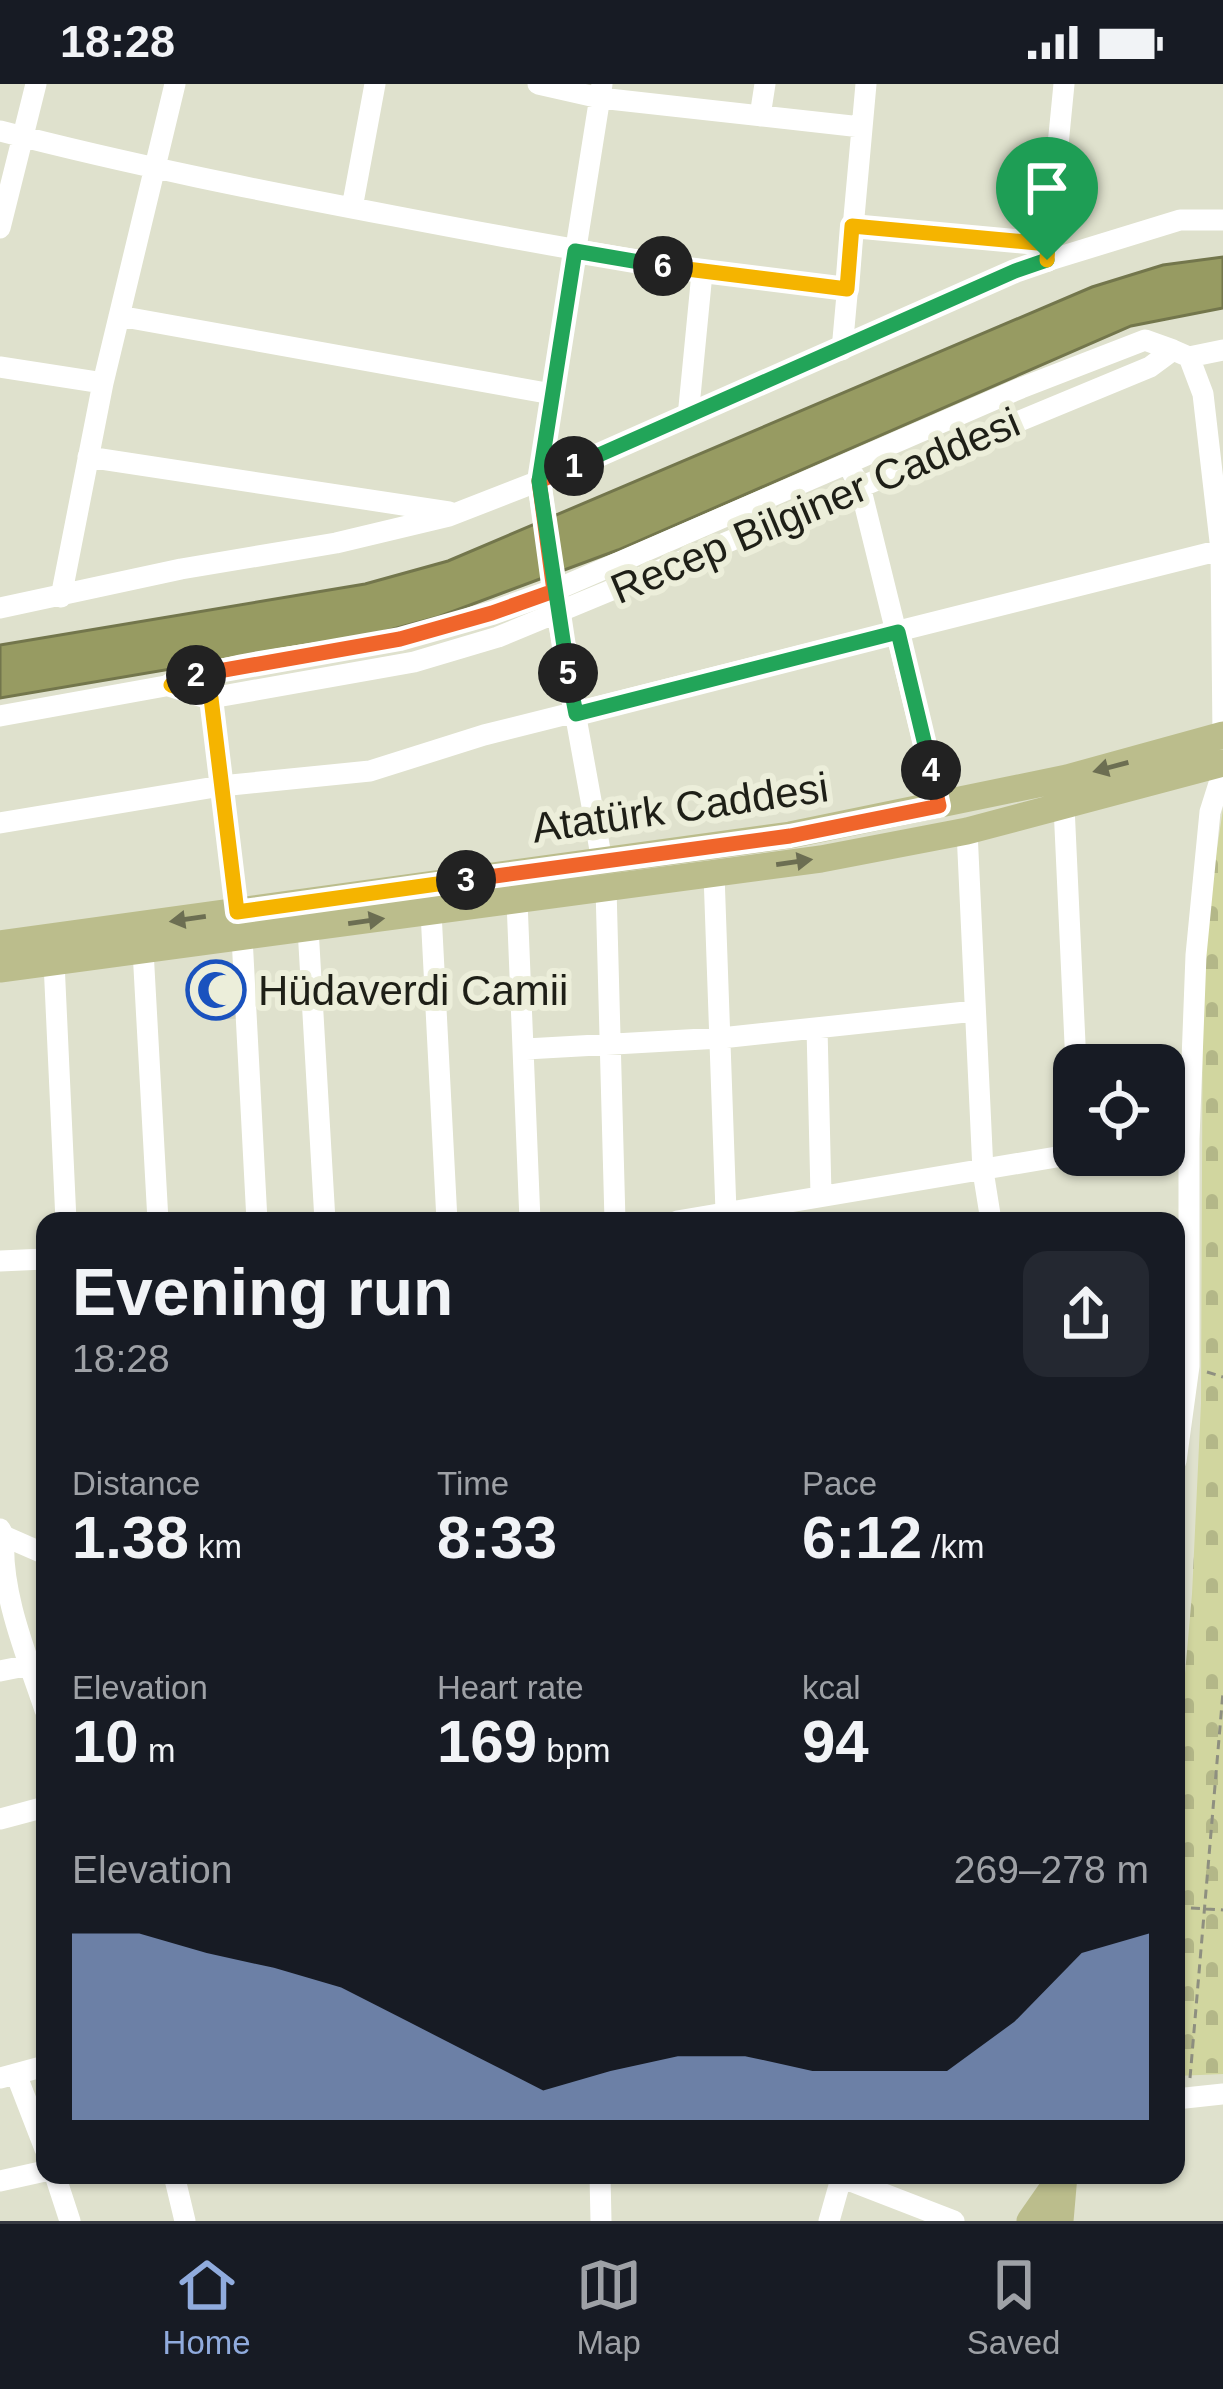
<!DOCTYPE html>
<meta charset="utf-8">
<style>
:root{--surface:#171b24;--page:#242831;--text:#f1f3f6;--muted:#9ea1a6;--line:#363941;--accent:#90abdd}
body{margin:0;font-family:Arial,sans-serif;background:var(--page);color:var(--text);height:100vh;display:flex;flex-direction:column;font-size:45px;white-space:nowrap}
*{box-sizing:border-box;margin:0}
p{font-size:39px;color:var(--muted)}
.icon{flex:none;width:66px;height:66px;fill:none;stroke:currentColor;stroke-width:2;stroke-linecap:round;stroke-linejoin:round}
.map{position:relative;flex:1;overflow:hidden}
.drawer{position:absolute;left:36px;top:1128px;width:1149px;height:972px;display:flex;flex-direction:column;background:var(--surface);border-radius:24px;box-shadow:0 3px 9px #0004}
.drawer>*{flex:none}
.tools{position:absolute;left:1053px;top:960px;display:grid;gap:24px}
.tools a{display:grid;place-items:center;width:132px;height:132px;border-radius:24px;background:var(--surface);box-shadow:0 3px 9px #0004;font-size:60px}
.pin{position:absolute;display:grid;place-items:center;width:102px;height:102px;color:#fff;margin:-123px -51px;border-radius:50% 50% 50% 0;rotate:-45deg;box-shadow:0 0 12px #0007}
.pin .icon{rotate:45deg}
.km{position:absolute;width:60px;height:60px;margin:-30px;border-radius:50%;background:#222;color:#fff;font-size:33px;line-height:60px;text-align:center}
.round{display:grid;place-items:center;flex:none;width:126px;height:126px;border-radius:24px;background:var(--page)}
.head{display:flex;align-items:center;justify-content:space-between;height:204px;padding:0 36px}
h1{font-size:66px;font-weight:700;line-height:90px}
.metrics{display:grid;grid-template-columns:repeat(3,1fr);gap:18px;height:204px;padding:12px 36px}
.metrics div{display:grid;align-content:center}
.metrics b{font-size:60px;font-weight:700}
.metrics small{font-size:33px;font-weight:400}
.metrics p{font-size:33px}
.chart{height:336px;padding:24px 36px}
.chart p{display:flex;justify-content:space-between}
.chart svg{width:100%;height:216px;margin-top:12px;fill:var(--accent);opacity:.7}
.status{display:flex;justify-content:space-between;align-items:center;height:84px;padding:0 60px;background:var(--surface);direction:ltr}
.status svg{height:33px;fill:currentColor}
.tab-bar{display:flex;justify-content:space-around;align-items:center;height:168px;border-top:3px solid var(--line);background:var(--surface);font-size:33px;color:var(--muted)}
.tab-bar a{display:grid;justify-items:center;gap:6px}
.tab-bar .current{color:var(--accent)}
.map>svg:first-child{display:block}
.cemetery{fill:url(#cemetery-stones)}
.water{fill:#979b62;stroke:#73764c;stroke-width:3}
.building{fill:url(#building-hatch);filter:url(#shadow)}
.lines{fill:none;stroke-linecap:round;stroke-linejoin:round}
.path{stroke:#8e8f80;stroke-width:3;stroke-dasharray:9 6;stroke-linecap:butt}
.minor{stroke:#fff;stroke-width:21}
.major{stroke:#bbbd8c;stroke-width:27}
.oneway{fill:#6c6e52}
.split-1-casing{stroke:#fff;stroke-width:24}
.split-2-casing{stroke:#fff;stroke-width:24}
.split-3-casing{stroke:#fff;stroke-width:24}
.split-4-casing{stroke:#fff;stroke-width:24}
.split-5-casing{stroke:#fff;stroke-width:24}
.split-6-casing{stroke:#fff;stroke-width:24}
.split-7-casing{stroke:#fff;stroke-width:24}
.split-1{stroke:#22a559;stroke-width:15}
.split-2{stroke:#f0652b;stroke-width:15}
.split-3{stroke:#f5b400;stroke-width:15}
.split-4{stroke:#f0652b;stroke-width:15}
.split-5{stroke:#22a559;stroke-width:15}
.split-6{stroke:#22a559;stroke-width:15}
.split-7{stroke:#f5b400;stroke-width:15}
.labels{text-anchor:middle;stroke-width:12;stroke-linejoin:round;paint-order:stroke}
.street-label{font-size:42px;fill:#1e1f17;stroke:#eceeda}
.poi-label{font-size:42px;fill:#1e1f17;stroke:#eceeda;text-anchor:start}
</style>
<div class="status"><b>18:28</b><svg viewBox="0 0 49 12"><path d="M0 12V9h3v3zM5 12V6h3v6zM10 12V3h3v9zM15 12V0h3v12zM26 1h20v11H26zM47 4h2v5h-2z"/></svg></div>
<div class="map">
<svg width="1223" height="2137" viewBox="0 0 1223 2137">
<defs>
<pattern id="cemetery-stones" width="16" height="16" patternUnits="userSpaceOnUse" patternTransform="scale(3)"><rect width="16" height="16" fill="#d1d69f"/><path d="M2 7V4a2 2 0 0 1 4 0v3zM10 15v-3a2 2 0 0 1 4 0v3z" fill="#b3b788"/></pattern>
<pattern id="building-hatch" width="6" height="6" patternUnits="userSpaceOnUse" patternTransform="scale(3)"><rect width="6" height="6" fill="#585b23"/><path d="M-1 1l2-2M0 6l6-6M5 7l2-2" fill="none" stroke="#717348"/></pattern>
<filter id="shadow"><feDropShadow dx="9" dy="5" stdDeviation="6" flood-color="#0004"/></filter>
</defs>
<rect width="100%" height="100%" fill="#dfe1cd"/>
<path class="cemetery" d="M 1223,725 L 1223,1990 L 1176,1992 L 1176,1692 L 1192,1510 L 1201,1319 L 1203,858 Z"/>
<path class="water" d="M 1223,173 L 1223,224 L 1131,242 L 618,466 L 438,533 L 371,551 L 0,614 L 0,561 L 365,500 L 448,477 L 1092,203 L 1163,181 Z"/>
<path class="building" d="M 223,882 L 236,920 L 209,930 L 195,891 Z"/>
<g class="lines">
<path class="path" d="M 1207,1288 L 1223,1293
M 1176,1823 L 1223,1826
M 1190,1994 L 1223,1608"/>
<path class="minor" d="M 538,0 L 600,14 L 861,43
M 602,0 L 539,397 L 553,507 L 602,777
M 760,32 L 765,0
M 0,47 C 131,81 262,107 394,132 C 545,161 695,188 847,205
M 352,124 L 375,0
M 852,142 L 1048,160
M 0,144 L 36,0
M 1047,173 L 1064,0
M 119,232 L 552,310
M 1145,256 L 1173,266 L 1150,283 L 498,553 L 414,578 L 211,614 L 171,601 C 244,572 325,572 401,554 C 453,543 503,525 553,507 L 1021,304 Z
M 842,266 L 866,0
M 1173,266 L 1189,273 L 1203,310 L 1221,466 L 1223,652
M 1189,273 L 1223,266
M 0,283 L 103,299
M 688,333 L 702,189
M 88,373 L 449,428
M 853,390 L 860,402 L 939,722
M 61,513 L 103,299 L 175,0
M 0,524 L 181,485 L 336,459 L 449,432 L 539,397 L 1014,187 L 1180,136 L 1223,136
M 211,614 L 237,828
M 0,632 L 171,601
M 1064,722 L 1076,981
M 0,739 L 221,702 L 370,687 L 484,651 L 1221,466
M 967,747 L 983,1087 L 991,1137
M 714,790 L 726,1128
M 606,804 L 615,1137
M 517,817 L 530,1137
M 431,828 L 447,1137
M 308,844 L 325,1137
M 242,853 L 257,1137
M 143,866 L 158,1137
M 54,878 L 66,1137
M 817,944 L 821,1111
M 526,965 L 721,954 L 975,927
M 677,1137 L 1074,1070
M 0,1177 L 45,1175
M 1176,1377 L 1189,1282 L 1189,1055 L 1196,871 L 1210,728 L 1223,687
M 0,1445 L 4,1452 L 45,1470
M 4,1452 C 0,1509 27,1572 45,1626
M 0,1587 L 30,1581
M 0,1735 L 45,1723
M 16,1990 L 45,2065
M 0,1994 L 45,1982
M 1176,2015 L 1223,2010
M 55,2091 L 70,2137
M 174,2091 L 185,2137
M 600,2091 L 601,2137
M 835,2091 L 954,2137
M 0,2097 L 45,2087
M 829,2137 L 842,2091"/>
<path class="major" d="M 0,860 L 790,751 L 1067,694 L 1223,651
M 0,885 L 821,775 L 967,747 L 1223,679
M 1030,2137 L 1062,2091
M 1060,2137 L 1064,2091"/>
</g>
<defs><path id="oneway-solid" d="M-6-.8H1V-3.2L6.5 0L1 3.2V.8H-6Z" transform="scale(3)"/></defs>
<g class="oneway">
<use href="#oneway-solid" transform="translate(1111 683) rotate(165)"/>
<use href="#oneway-solid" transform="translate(794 778) rotate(-8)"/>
<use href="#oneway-solid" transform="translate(188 835) rotate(172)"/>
<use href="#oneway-solid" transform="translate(366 837) rotate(-8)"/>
</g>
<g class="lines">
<defs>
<path id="split-1" d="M 574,382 L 1015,187 L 1047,176"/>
<path id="split-2" d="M 196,591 L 400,555 L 492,529 L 554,507 L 539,397 L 574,382"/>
<path id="split-3" d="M 196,591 L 171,601 L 211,614 L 237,828 L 466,796"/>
<path id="split-4" d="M 466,796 L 790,752 L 939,722 L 931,686"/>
<path id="split-5" d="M 568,589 L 576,630 L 898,548 L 931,686"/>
<path id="split-6" d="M 568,589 L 539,397 L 575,167 L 663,182"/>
<path id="split-7" d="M 663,182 L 847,205 L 852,142 L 1048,160 L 1047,176"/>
</defs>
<use href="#split-1" class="split-1-casing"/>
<use href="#split-2" class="split-2-casing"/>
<use href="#split-3" class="split-3-casing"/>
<use href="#split-4" class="split-4-casing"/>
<use href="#split-5" class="split-5-casing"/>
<use href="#split-6" class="split-6-casing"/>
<use href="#split-7" class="split-7-casing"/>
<use href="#split-1" class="split-1"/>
<use href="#split-2" class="split-2"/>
<use href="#split-3" class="split-3"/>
<use href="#split-4" class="split-4"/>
<use href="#split-5" class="split-5"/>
<use href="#split-6" class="split-6"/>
<use href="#split-7" class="split-7"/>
</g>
<defs>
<symbol id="mosque-ring" viewBox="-11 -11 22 22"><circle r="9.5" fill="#eceeda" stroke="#1a52be" stroke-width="1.5"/><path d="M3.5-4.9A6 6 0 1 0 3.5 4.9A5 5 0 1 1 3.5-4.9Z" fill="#1a52be"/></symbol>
</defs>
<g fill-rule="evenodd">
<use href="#mosque-ring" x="183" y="873" width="66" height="66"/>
</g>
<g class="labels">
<g class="street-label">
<text transform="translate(815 421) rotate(-23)" y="15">Recep Bilginer Caddesi</text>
<text transform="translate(680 723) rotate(-8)" y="15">Atatürk Caddesi</text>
</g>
<g class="poi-label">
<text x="258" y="921">Hüdaverdi Camii</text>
</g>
</g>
</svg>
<div class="tools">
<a><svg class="icon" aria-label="locate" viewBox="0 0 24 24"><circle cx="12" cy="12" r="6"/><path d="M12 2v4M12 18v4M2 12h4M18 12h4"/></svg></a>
</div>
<div class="pin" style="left:1047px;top:176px;background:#1e9e55"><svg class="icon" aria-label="arrive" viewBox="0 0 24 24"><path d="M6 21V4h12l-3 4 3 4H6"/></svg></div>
<b class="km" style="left:574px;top:382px">1</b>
<b class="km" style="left:196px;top:591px">2</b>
<b class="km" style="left:466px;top:796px">3</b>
<b class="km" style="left:931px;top:686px">4</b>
<b class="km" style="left:568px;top:589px">5</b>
<b class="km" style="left:663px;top:182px">6</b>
<section class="drawer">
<div class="head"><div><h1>Evening run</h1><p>18:28</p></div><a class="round"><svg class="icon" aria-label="share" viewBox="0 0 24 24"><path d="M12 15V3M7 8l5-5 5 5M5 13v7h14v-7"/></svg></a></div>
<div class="metrics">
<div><p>Distance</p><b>1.38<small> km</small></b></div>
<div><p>Time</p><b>8:33</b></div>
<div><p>Pace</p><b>6:12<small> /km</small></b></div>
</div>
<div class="metrics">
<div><p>Elevation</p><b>10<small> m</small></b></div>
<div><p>Heart rate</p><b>169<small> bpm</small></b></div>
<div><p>kcal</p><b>94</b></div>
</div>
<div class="chart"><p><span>Elevation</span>269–278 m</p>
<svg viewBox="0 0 160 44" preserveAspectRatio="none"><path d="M0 44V6L10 6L20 10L30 13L40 17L50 24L60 31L70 38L80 34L90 31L100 31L110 34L120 34L130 34L140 24L150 10L160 6V44z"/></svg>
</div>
</section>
</div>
<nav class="tab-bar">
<a class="current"><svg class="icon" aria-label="home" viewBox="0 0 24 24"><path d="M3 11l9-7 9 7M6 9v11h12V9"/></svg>Home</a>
<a><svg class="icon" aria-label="map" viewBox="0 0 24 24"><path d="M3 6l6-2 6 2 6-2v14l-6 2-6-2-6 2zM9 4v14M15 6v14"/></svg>Map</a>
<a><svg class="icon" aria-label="saved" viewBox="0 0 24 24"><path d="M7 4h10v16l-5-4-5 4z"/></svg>Saved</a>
</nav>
